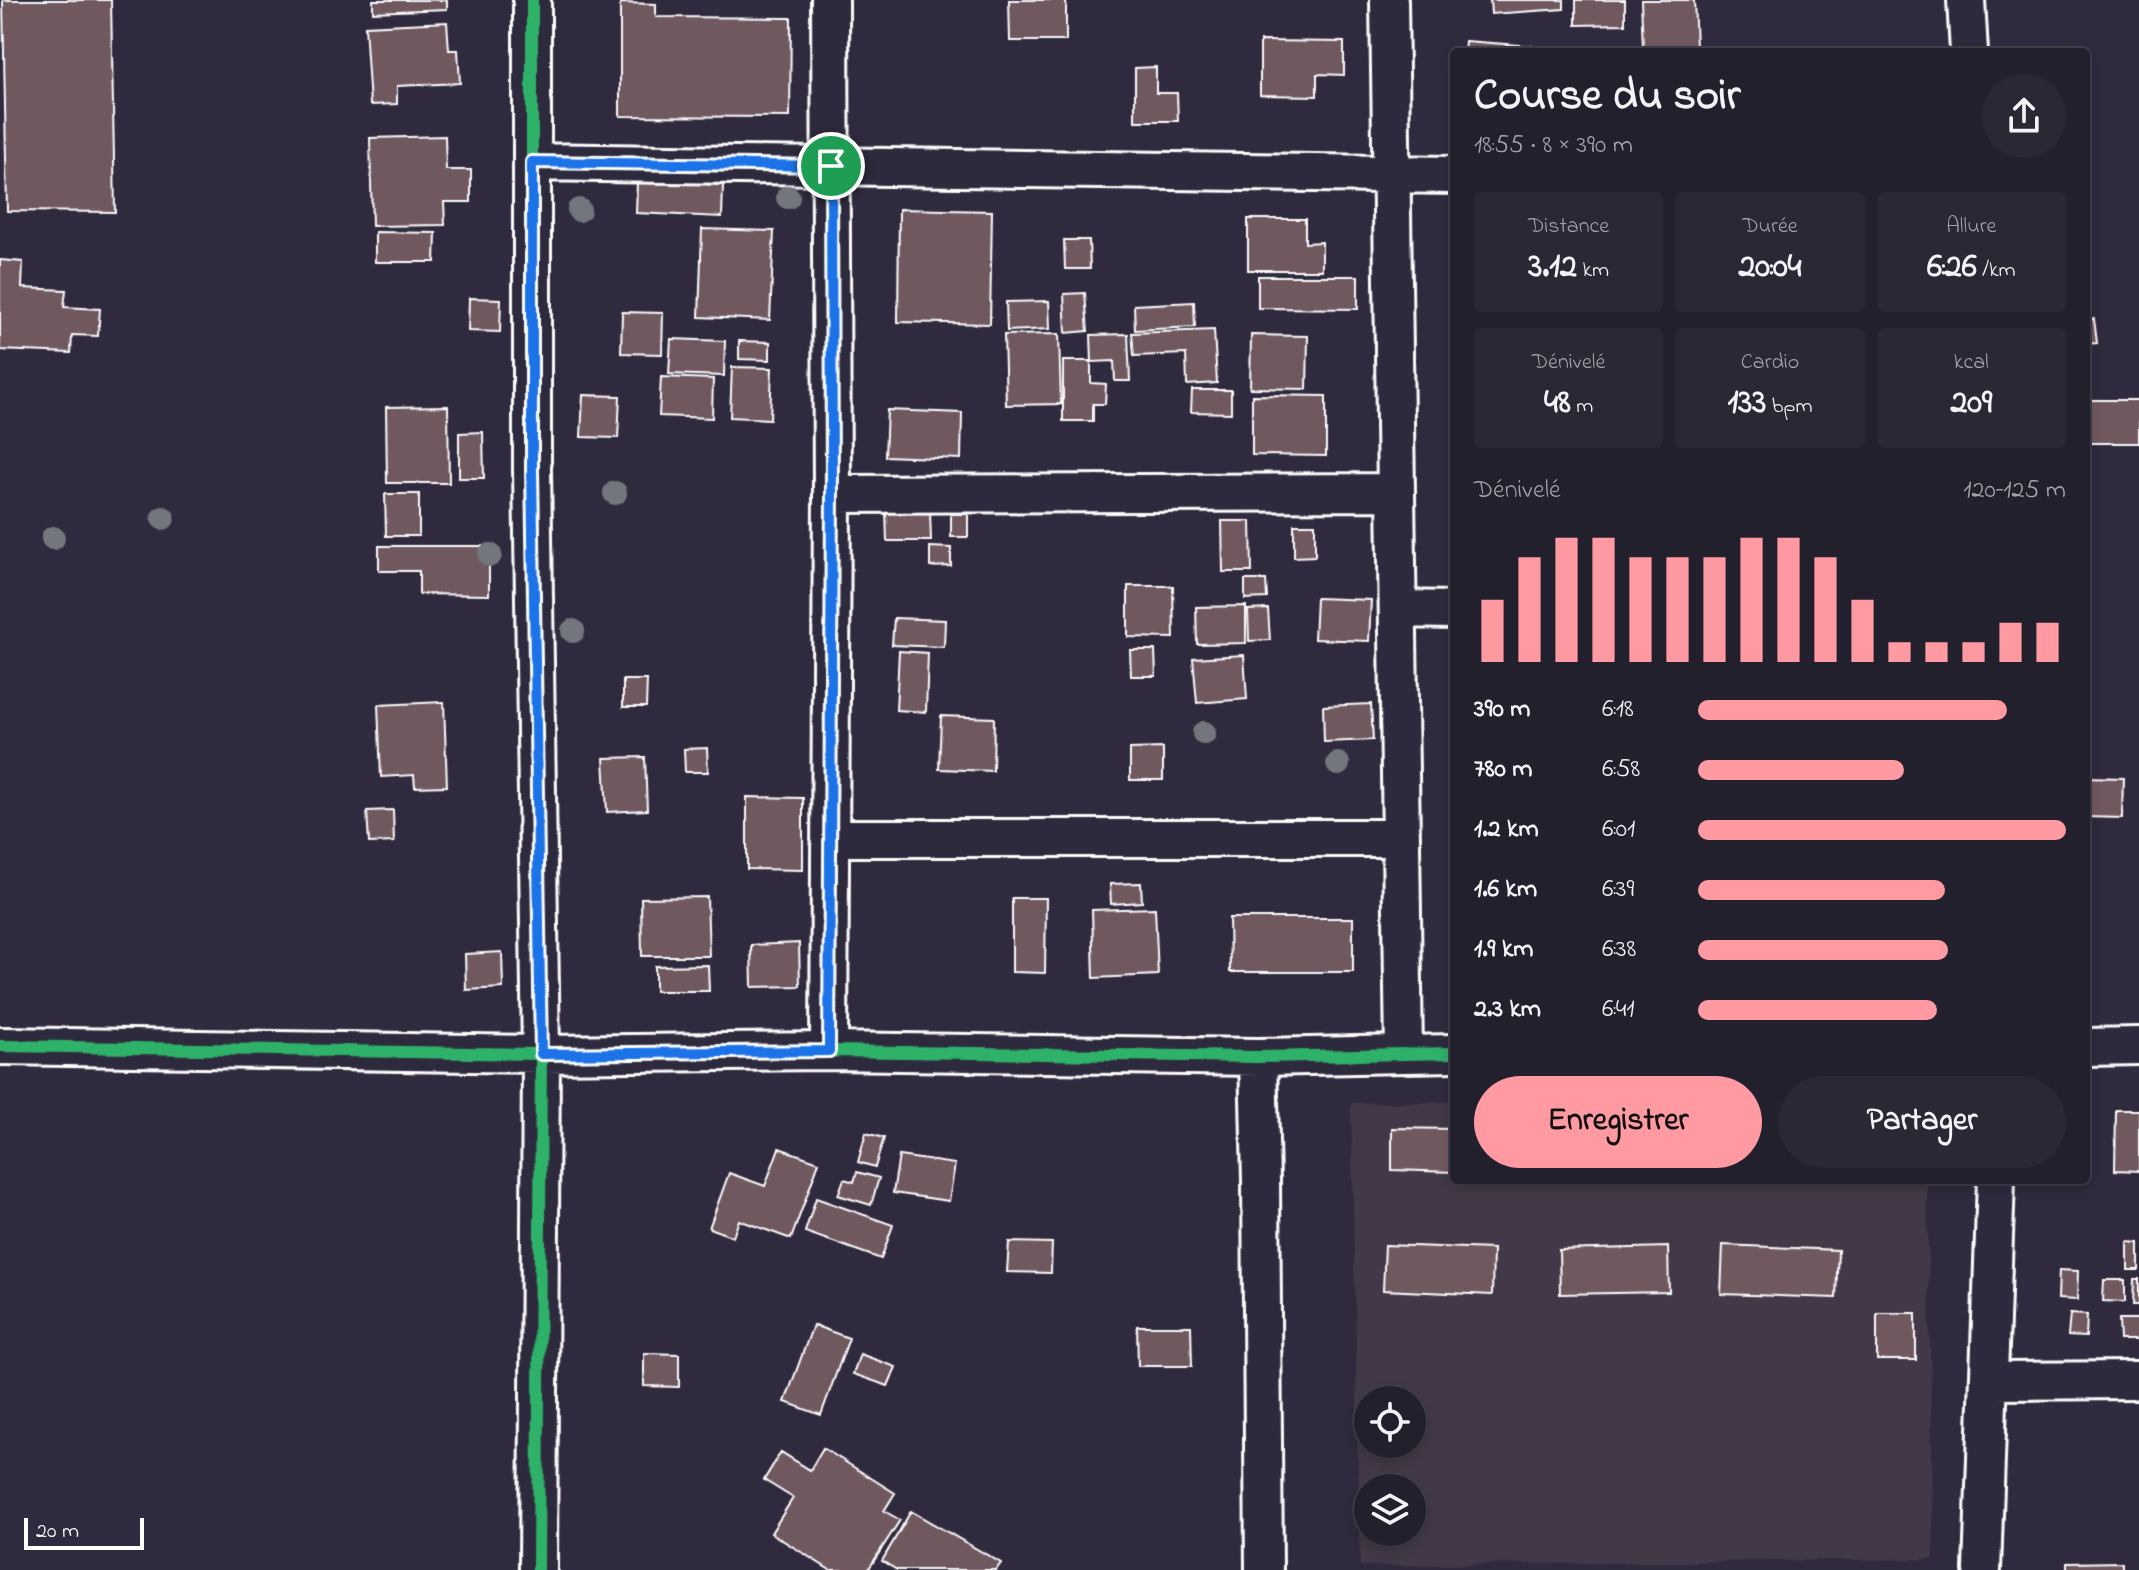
<!DOCTYPE html>
<html lang="fr">
<meta charset="utf-8">
<style>
:root{--surface:#23202e;--page:#2b2836;--text:#f1f3f6;--muted:#a3a3aa;--line:#403e4a;--accent:#ff9aa2}
body{margin:0;font-family:"Indie Flower",sans-serif;background:var(--page);color:var(--text);height:100vh;display:flex;flex-direction:column;font-size:30px;white-space:nowrap}
*{box-sizing:border-box;margin:0}
p{font-size:26px;color:var(--muted)}
.icon{flex:none;width:44px;height:44px;fill:none;stroke:currentColor;stroke-width:2;stroke-linecap:round;stroke-linejoin:round}
.map{position:relative;flex:1;overflow:hidden}
.sheet{position:absolute;left:1450px;top:48px;width:640px;height:1136px;display:flex;flex-direction:column;background:var(--surface);border-radius:8px;box-shadow:0 4px 12px #0003,0 0 0 2px var(--line)}
.sheet>*{flex:none}
.controls{position:absolute;left:1354px;top:1386px;display:grid;gap:16px}
.controls a{display:grid;place-items:center;width:72px;height:72px;border-radius:50%;background:var(--surface);box-shadow:0 4px 12px #0003,0 0 0 2px var(--line);font-size:40px}
.scale{position:absolute;left:24px;bottom:20px;width:120px;box-sizing:border-box;padding-left:8px;border:4px solid #fff;border-top:0;font-size:22px;line-height:28px;white-space:nowrap;color:#fff;-webkit-text-stroke:6px #2f2a3d;paint-order:stroke}
.pin{position:absolute;display:grid;place-items:center;width:68px;height:68px;color:#fff;margin:-34px;border:4px solid #fff;border-radius:50%;box-shadow:0 2px 8px #0007}
.round{display:grid;place-items:center;flex:none;width:84px;height:84px;border-radius:42px;background:var(--page)}
.overview{display:flex;align-items:center;justify-content:space-between;height:136px;padding:0 24px}
h1{font-size:44px;font-weight:700;line-height:60px}
.stats{display:grid;grid-template-columns:repeat(3,1fr);gap:12px;height:136px;padding:8px 24px}
.stats div{display:grid;align-content:center;border-radius:8px;background:var(--page);text-align:center}
.stats b{font-size:34px;font-weight:700}
.stats small{font-size:22px;font-weight:400}
.stats p{font-size:22px}
.chart{height:224px;padding:16px 24px}
.chart p{display:flex;justify-content:space-between}
.chart svg{width:100%;height:144px;margin-top:8px;stroke:var(--accent);stroke-width:6}
.button{display:flex;gap:16px;margin-top:auto;padding:16px 24px}
.button a{flex:1;height:92px;border-radius:48px;background:var(--accent);color:#111;font-size:32px;font-weight:700;line-height:92px;text-align:center}
.button a+a{background:var(--page);color:var(--text)}
ul{padding:0 24px;list-style:none;font-size:26px}
li{display:grid;grid-template-columns:128px 96px 1fr;align-items:center;height:60px}
li i{height:20px;border-radius:10px;background:var(--accent)}
.map>svg:first-child{display:block}
.built{fill:#423847;fill-rule:evenodd}
.building{fill:#6f585f;stroke:#fff;stroke-width:2}
.lines{fill:none;stroke-linecap:round;stroke-linejoin:round}
.minor-casing{stroke:#fff;stroke-width:42}
.minor{stroke:#2f2a3d;stroke-width:36}
.cycleway-casing{stroke:#2f2a3d;stroke-width:17}
.cycleway{stroke:#2db169;stroke-width:12}
.tree{fill:#73767d}
.route-casing{stroke:#fff;stroke-width:16}
.route{stroke:#1a73e8;stroke-width:10}
</style>
<div class="map">
<svg width="2139" height="1570" viewBox="0 0 2139 1570">
<rect width="100%" height="100%" fill="#2f2a3d"/>
<filter id="ink" filterUnits="userSpaceOnUse"><feTurbulence type="fractalNoise" baseFrequency=".0125" numOctaves="2"/><feDisplacementMap in="SourceGraphic" scale="16" xChannelSelector="R" yChannelSelector="G"/><feConvolveMatrix kernelMatrix="1 2 1 2 8 2 1 2 1" color-interpolation-filters="sRGB"/></filter>
<g filter="url(#ink)">
<path class="built" d="M 1454,1102 L 1454,1180 L 1927,1180 L 1934,1559 L 1360,1566 L 1351,1103 ZM 1368,1400 L 1412,1400 L 1412,1444 L 1368,1444 ZM 1368,1488 L 1412,1488 L 1412,1532 L 1368,1532 Z"/>
<path class="building" d="M 3,0 L 111,0 L 115,212 L 7,211 Z
M 373,0 L 447,0 L 447,9 L 373,12 Z
M 1009,0 L 1066,0 L 1066,41 L 1010,41 Z
M 1490,0 L 1564,0 L 1564,9 L 1491,14 Z
M 1576,0 L 1625,0 L 1625,24 L 1576,25 Z
M 1641,0 L 1694,0 L 1696,46 L 1643,48 Z
M 620,3 L 656,4 L 656,17 L 791,18 L 790,117 L 620,116 Z
M 447,22 L 449,50 L 458,50 L 460,83 L 397,86 L 397,104 L 370,105 L 365,26 Z
M 1260,41 L 1344,42 L 1344,75 L 1317,74 L 1317,96 L 1260,95 Z
M 1465,41 L 1532,46 L 1531,52 L 1464,52 Z
M 1156,67 L 1156,93 L 1177,93 L 1178,121 L 1135,121 L 1135,68 Z
M 445,136 L 446,170 L 471,170 L 471,202 L 444,202 L 445,225 L 372,226 L 370,138 Z
M 637,181 L 723,185 L 722,217 L 636,213 Z
M 899,209 L 992,211 L 990,324 L 898,322 Z
M 1248,219 L 1305,219 L 1305,243 L 1322,242 L 1322,270 L 1248,270 Z
M 702,229 L 774,231 L 770,320 L 699,317 Z
M 375,232 L 436,233 L 435,262 L 375,262 Z
M 1064,240 L 1089,240 L 1090,269 L 1065,269 Z
M 0,260 L 23,262 L 22,288 L 66,290 L 64,307 L 100,309 L 98,336 L 72,335 L 71,353 L 0,350 Z
M 1258,276 L 1358,276 L 1358,309 L 1258,308 Z
M 1085,293 L 1088,331 L 1066,333 L 1064,294 Z
M 469,298 L 501,299 L 500,332 L 468,331 Z
M 1049,301 L 1050,329 L 1007,331 L 1006,302 Z
M 1194,302 L 1195,327 L 1135,330 L 1134,305 Z
M 622,312 L 663,313 L 662,354 L 621,353 Z
M 2094,319 L 2097,343 L 2086,344 L 2086,320 Z
M 1214,330 L 1217,383 L 1187,385 L 1186,354 L 1134,356 L 1132,333 Z
M 1059,334 L 1061,404 L 1006,405 L 1004,335 Z
M 1128,334 L 1130,381 L 1115,381 L 1114,361 L 1092,362 L 1091,335 Z
M 1251,335 L 1308,336 L 1307,389 L 1250,388 Z
M 671,339 L 725,341 L 724,376 L 669,374 Z
M 739,341 L 770,342 L 770,360 L 739,359 Z
M 1063,361 L 1091,361 L 1091,383 L 1106,384 L 1105,404 L 1093,404 L 1093,421 L 1063,421 Z
M 732,367 L 772,368 L 770,419 L 730,417 Z
M 661,377 L 713,379 L 712,418 L 659,416 Z
M 1192,390 L 1231,390 L 1231,413 L 1191,412 Z
M 583,395 L 620,396 L 618,438 L 581,437 Z
M 1252,395 L 1326,396 L 1326,456 L 1252,455 Z
M 2086,400 L 2139,400 L 2139,443 L 2086,443 Z
M 448,406 L 449,483 L 387,483 L 386,407 Z
M 887,410 L 962,413 L 961,459 L 885,456 Z
M 483,432 L 484,478 L 459,478 L 459,433 Z
M 385,494 L 419,494 L 419,536 L 386,536 Z
M 886,511 L 930,511 L 931,541 L 887,541 Z
M 951,514 L 968,514 L 968,537 L 951,537 Z
M 1222,521 L 1251,521 L 1252,572 L 1223,572 Z
M 1294,524 L 1315,524 L 1315,556 L 1294,557 Z
M 379,546 L 489,546 L 489,595 L 419,594 L 419,571 L 379,571 Z
M 930,547 L 951,548 L 951,566 L 930,567 Z
M 1245,580 L 1266,580 L 1267,598 L 1245,599 Z
M 1128,586 L 1173,586 L 1174,638 L 1128,637 Z
M 1316,598 L 1371,600 L 1369,641 L 1314,639 Z
M 1246,606 L 1246,643 L 1197,644 L 1196,607 Z
M 1268,609 L 1270,640 L 1249,641 L 1248,610 Z
M 894,618 L 945,620 L 944,647 L 892,645 Z
M 1130,650 L 1155,650 L 1156,676 L 1131,676 Z
M 899,651 L 928,653 L 926,712 L 896,710 Z
M 1244,655 L 1247,699 L 1197,703 L 1193,658 Z
M 623,680 L 647,680 L 646,707 L 623,707 Z
M 444,702 L 447,786 L 415,787 L 414,775 L 381,777 L 378,705 Z
M 1371,704 L 1373,740 L 1324,742 L 1323,706 Z
M 941,716 L 994,718 L 993,771 L 939,769 Z
M 707,748 L 708,772 L 685,772 L 684,749 Z
M 1163,748 L 1163,780 L 1130,780 L 1130,749 Z
M 645,757 L 647,810 L 607,812 L 604,758 Z
M 2086,777 L 2123,778 L 2122,818 L 2086,817 Z
M 747,797 L 803,798 L 803,870 L 747,869 Z
M 393,810 L 394,842 L 369,843 L 367,811 Z
M 1141,883 L 1142,902 L 1111,904 L 1110,884 Z
M 707,897 L 709,956 L 642,956 L 641,898 Z
M 1012,898 L 1046,898 L 1045,973 L 1012,972 Z
M 1155,908 L 1158,975 L 1094,978 L 1092,910 Z
M 1229,918 L 1353,918 L 1353,972 L 1230,972 Z
M 799,943 L 800,986 L 752,987 L 751,945 Z
M 502,952 L 503,988 L 466,990 L 465,954 Z
M 708,965 L 709,991 L 655,991 L 655,966 Z
M 2116,1110 L 2139,1110 L 2139,1171 L 2115,1170 Z
M 1392,1128 L 1454,1129 L 1454,1172 L 1392,1170 Z
M 866,1133 L 884,1138 L 875,1167 L 858,1162 Z
M 779,1148 L 819,1162 L 791,1239 L 739,1220 L 733,1237 L 709,1228 L 729,1173 L 765,1186 Z
M 2086,1155 L 2090,1155 L 2089,1173 L 2086,1173 Z
M 899,1156 L 955,1164 L 949,1201 L 893,1193 Z
M 857,1172 L 879,1178 L 871,1205 L 838,1195 L 844,1179 L 854,1182 Z
M 816,1198 L 893,1225 L 881,1259 L 805,1232 Z
M 1009,1242 L 1052,1243 L 1051,1273 L 1007,1272 Z
M 2128,1242 L 2139,1243 L 2139,1270 L 2128,1270 Z
M 1385,1245 L 1493,1249 L 1492,1295 L 1383,1290 Z
M 1723,1245 L 1838,1250 L 1836,1298 L 1721,1294 Z
M 1668,1247 L 1669,1292 L 1560,1294 L 1559,1250 Z
M 2059,1270 L 2078,1271 L 2077,1300 L 2058,1299 Z
M 2134,1279 L 2139,1279 L 2139,1305 L 2133,1305 Z
M 2104,1280 L 2125,1280 L 2125,1302 L 2103,1301 Z
M 1877,1313 L 1916,1313 L 1916,1360 L 1877,1360 Z
M 2070,1314 L 2087,1315 L 2086,1337 L 2068,1336 Z
M 2119,1319 L 2138,1319 L 2138,1340 L 2120,1340 Z
M 813,1325 L 849,1338 L 821,1415 L 785,1402 Z
M 1137,1326 L 1191,1326 L 1192,1366 L 1138,1366 Z
M 644,1353 L 679,1354 L 679,1387 L 644,1386 Z
M 860,1354 L 896,1367 L 888,1386 L 853,1374 Z
M 823,1448 L 895,1493 L 884,1511 L 900,1520 L 868,1570 L 830,1570 L 771,1533 L 793,1498 L 764,1480 L 781,1452 L 810,1470 Z
M 911,1511 L 1001,1563 L 996,1570 L 897,1570 L 882,1561 Z
M 2122,1562 L 2122,1570 L 2067,1570 L 2067,1563 Z"/>
<g class="lines">
<defs>
<path id="minor" d="M 532,0 L 532,469 L 541,1054 L 538,1570
M 1389,0 L 1404,1054
M 1966,0 L 1969,52
M 532,162 L 1454,175
M 832,494 L 1396,492
M 1398,609 L 1454,610
M 831,838 L 1401,838
M 0,1046 L 541,1054 L 829,1051 L 1258,1057 L 1454,1053
M 2086,1047 L 2139,1046
M 829,1051 L 832,494 L 830,0
M 1258,1057 L 1261,1181 L 1264,1570
M 1989,1381 L 2139,1380
M 1982,1570 L 1996,1180"/>
</defs>
<use href="#minor" class="minor-casing"/>
<use href="#minor" class="minor"/>
<defs>
<path id="cycleway" d="M 532,0 L 532,469 L 541,1054 L 538,1570
M 0,1046 L 541,1054 L 829,1051 L 1258,1057 L 1454,1053"/>
</defs>
<use href="#cycleway" class="cycleway-casing"/>
<use href="#cycleway" class="cycleway"/>
</g>
<g class="tree">
<circle cx="788" cy="197" r="12"/>
<circle cx="579" cy="210" r="12"/>
<circle cx="615" cy="493" r="12"/>
<circle cx="163" cy="518" r="12"/>
<circle cx="53" cy="538" r="12"/>
<circle cx="490" cy="555" r="12"/>
<circle cx="573" cy="631" r="12"/>
<circle cx="1204" cy="733" r="12"/>
<circle cx="1338" cy="764" r="12"/>
</g>
</g>
<g class="lines" filter="url(#ink)">
<defs>
<path id="route" d="M 532,162 L 831,166 L 832,494 L 829,1051 L 541,1054 L 532,469 Z"/>
</defs>
<use href="#route" class="route-casing"/>
<use href="#route" class="route"/>
</g>
</svg>
<div class="controls">
<a><svg class="icon" aria-label="locate" viewBox="0 0 24 24"><circle cx="12" cy="12" r="6"/><path d="M12 2v4M12 18v4M2 12h4M18 12h4"/></svg></a>
<a><svg class="icon" aria-label="layers" viewBox="0 0 24 24"><path d="M12 4l9 5-9 5-9-5zM3 14l9 5 9-5"/></svg></a>
</div>
<div class="scale">20 m</div>
<div class="pin" style="left:831px;top:166px;background:#1e9e55"><svg class="icon" aria-label="arrive" viewBox="0 0 24 24"><path d="M6 21V4h12l-3 4 3 4H6"/></svg></div>
<section class="sheet">
<div class="overview"><div><h1>Course du soir</h1><p>18:55 · 8 × 390 m</p></div><a class="round"><svg class="icon" aria-label="share" viewBox="0 0 24 24"><path d="M12 15V3M7 8l5-5 5 5M5 13v7h14v-7"/></svg></a></div>
<div class="stats">
<div><p>Distance</p><b>3.12<small> km</small></b></div>
<div><p>Durée</p><b>20:04</b></div>
<div><p>Allure</p><b>6:26<small> /km</small></b></div>
</div>
<div class="stats">
<div><p>Dénivelé</p><b>48<small> m</small></b></div>
<div><p>Cardio</p><b>133<small> bpm</small></b></div>
<div><p>kcal</p><b>209</b></div>
</div>
<div class="chart"><p><span>Dénivelé</span>120–125 m</p>
<svg viewBox="0 0 160 44" preserveAspectRatio="none"><path d="M5 44V25M15 44V12M25 44V6M35 44V6M45 44V12M55 44V12M65 44V12M75 44V6M85 44V6M95 44V12M105 44V25M115 44V38M125 44V38M135 44V38M145 44V32M155 44V32"/></svg>
</div>
<ul>
<li><b>390 m</b>6:18<i style="width:84%"></i></li>
<li><b>780 m</b>6:58<i style="width:56%"></i></li>
<li><b>1.2 km</b>6:01<i style="width:100%"></i></li>
<li><b>1.6 km</b>6:39<i style="width:67%"></i></li>
<li><b>1.9 km</b>6:38<i style="width:68%"></i></li>
<li><b>2.3 km</b>6:41<i style="width:65%"></i></li>
</ul>
<div class="button"><a>Enregistrer</a><a>Partager</a></div>
</section>
</div>
